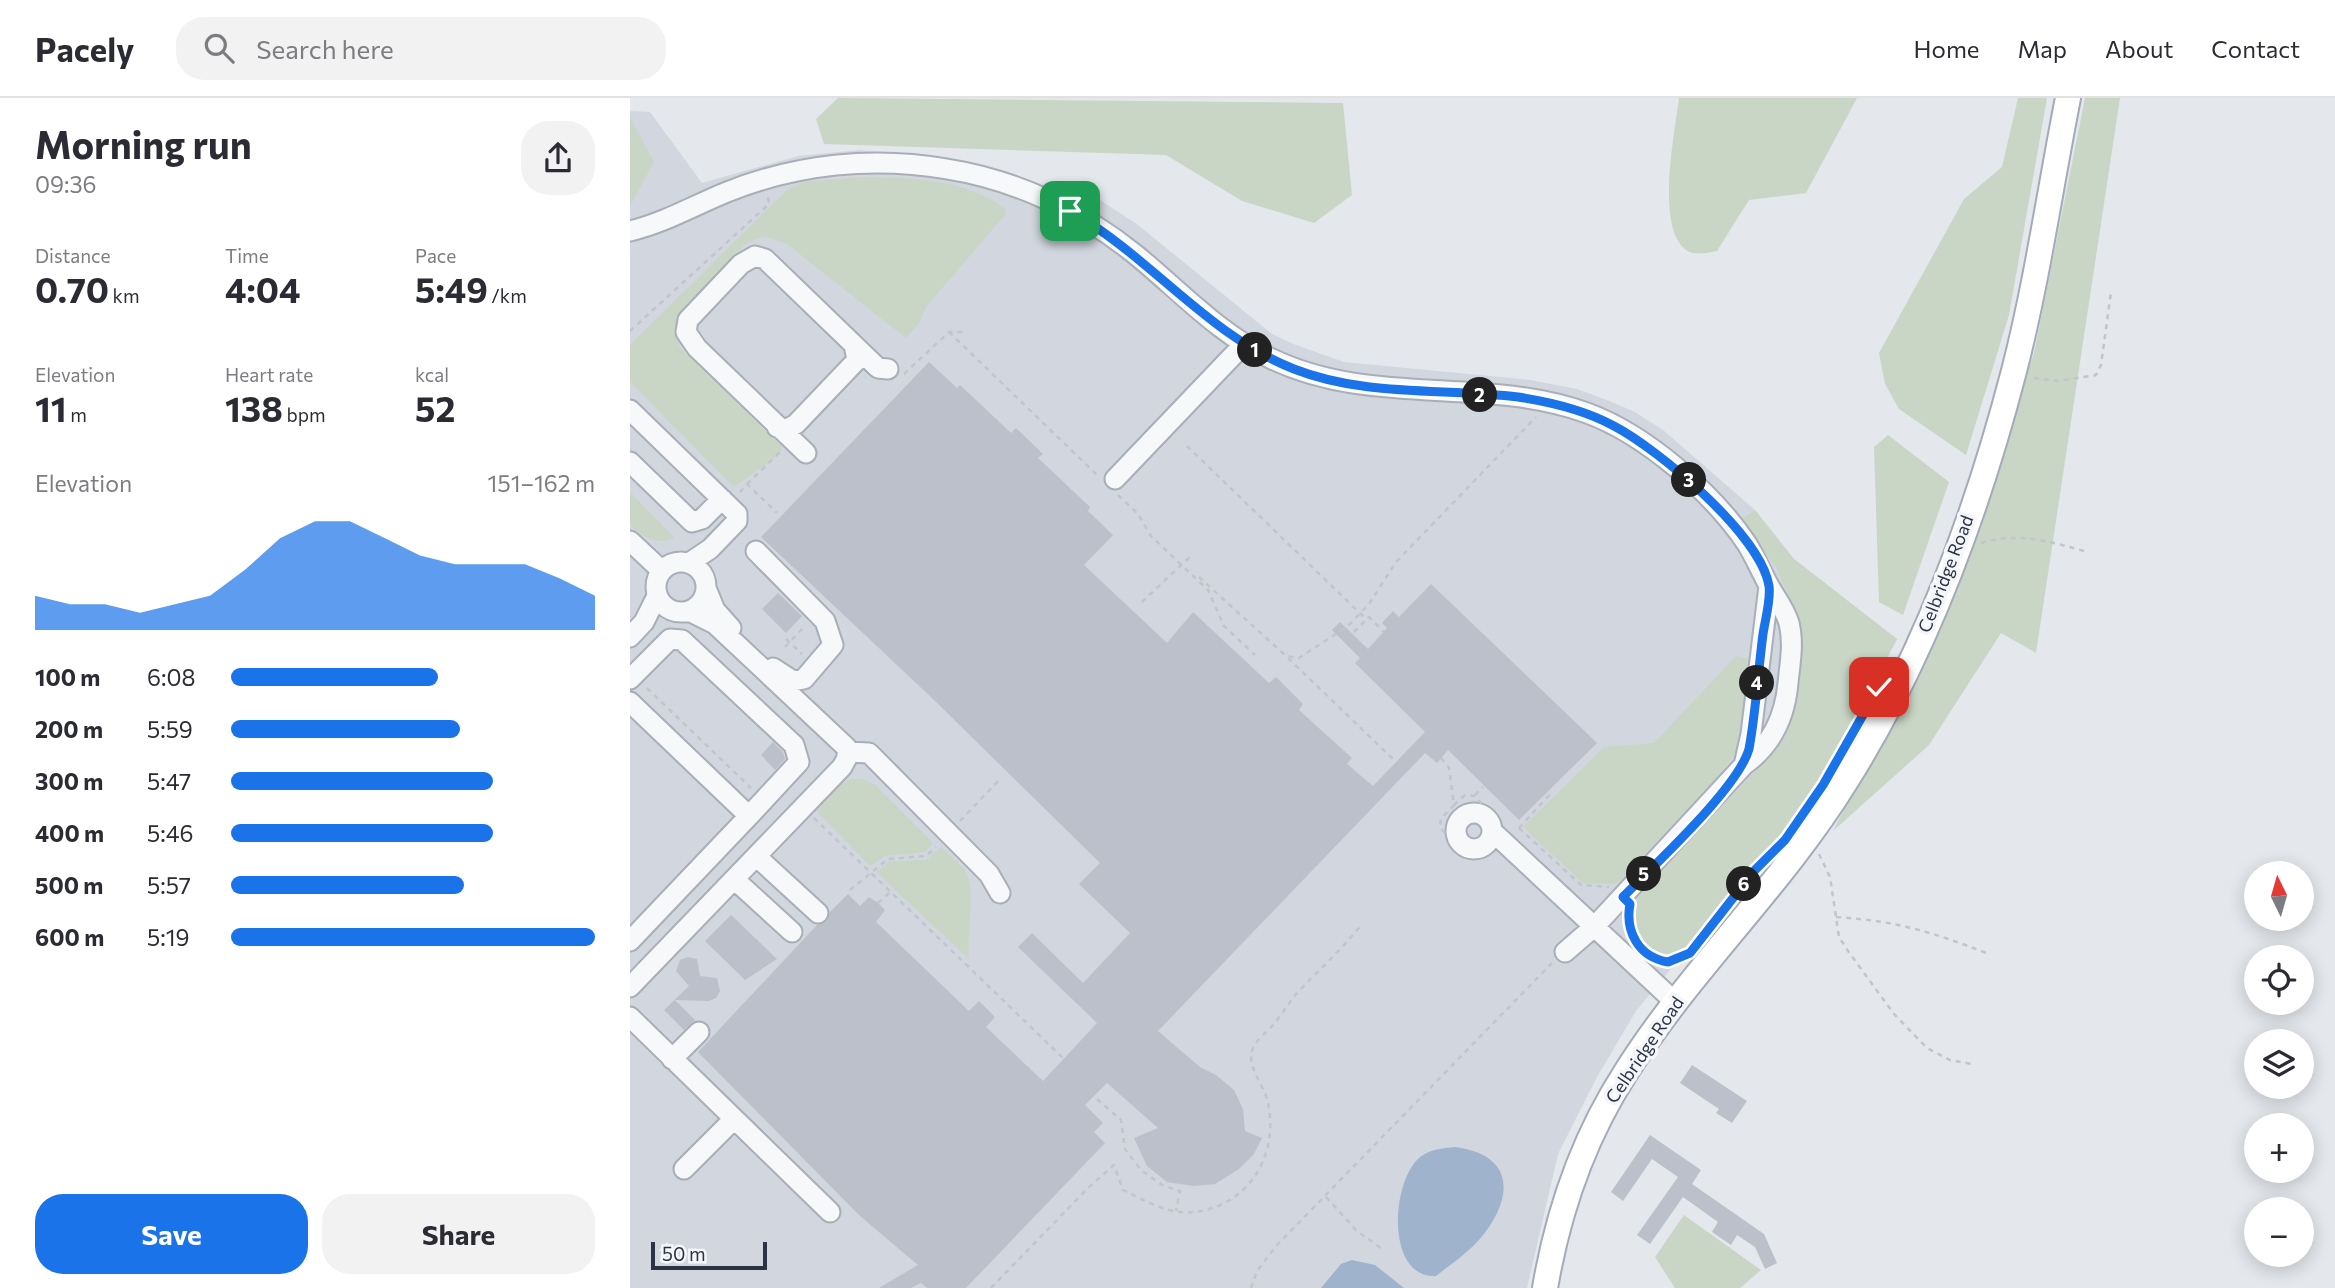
<!DOCTYPE html>
<meta charset="utf-8">
<style>
:root{--surface:#fff;--page:#f2f2f3;--text:#2b2b33;--muted:#7c7c81;--line:#e1e1e2;--accent:#1a73e8}
body{margin:0;font-family:Commissioner,sans-serif;background:var(--page);color:var(--text);height:100vh;display:flex;flex-direction:column;font-size:26px;white-space:nowrap}
*{box-sizing:border-box;margin:0}
p{font-size:23px;color:var(--muted)}
.icon{flex:none;width:38px;height:38px;fill:none;stroke:currentColor;stroke-width:2;stroke-linecap:round;stroke-linejoin:round}
.map{position:relative;flex:1;overflow:hidden}
.drawer{display:flex;flex-direction:column;background:var(--surface);width:630px}
.drawer>*{flex:none}
.needle{width:46px;rotate:355deg}
.buttons{position:absolute;left:1614px;top:763px;display:grid;gap:14px}
.buttons a{display:grid;place-items:center;width:70px;height:70px;border-radius:50%;background:var(--surface);box-shadow:0 4px 18px #0003;font-size:35px}
.scale{position:absolute;left:21px;bottom:18px;width:116px;box-sizing:border-box;padding-left:7px;border:4px solid #2b3445;border-top:0;font-size:19px;line-height:24px;white-space:nowrap;color:#2b3445;-webkit-text-stroke:5px #f4f6f9;paint-order:stroke}
.pin{position:absolute;display:grid;place-items:center;width:60px;height:60px;color:#fff;margin:-30px;border-radius:14px;box-shadow:0 4px 10px #0006}
.km{position:absolute;width:35px;height:35px;margin:-18px;border-radius:50%;background:#222;color:#fff;font-size:19px;line-height:35px;text-align:center}
.round{display:grid;place-items:center;flex:none;width:74px;height:74px;border-radius:28px;background:var(--page)}
.head{display:flex;align-items:center;justify-content:space-between;height:119px;padding:0 35px}
h1{font-size:38px;font-weight:700;line-height:52px}
.metrics{display:grid;grid-template-columns:repeat(3,1fr);gap:10px;height:119px;padding:7px 35px}
.metrics div{display:grid;align-content:center}
.metrics b{font-size:35px;font-weight:700}
.metrics small{font-size:19px;font-weight:400}
.metrics p{font-size:19px}
.chart{height:196px;padding:14px 35px}
.chart p{display:flex;justify-content:space-between}
.chart svg{width:100%;height:126px;margin-top:7px;fill:var(--accent);opacity:.7}
.button{display:flex;gap:14px;margin-top:auto;padding:14px 35px}
.button a{flex:1;height:80px;border-radius:28px;background:var(--accent);color:#fff;font-size:28px;font-weight:700;line-height:80px;text-align:center}
.button a+a{background:var(--page);color:var(--text)}
ul{padding:0 35px;list-style:none;font-size:23px}
li{display:grid;grid-template-columns:112px 84px 1fr;align-items:center;height:52px}
li i{height:18px;border-radius:9px;background:var(--accent)}
header{display:flex;align-items:center;gap:42px;box-sizing:border-box;height:98px;padding:0 35px;background:var(--surface);border-bottom:2px solid var(--line)}
header strong{font-size:33px}
nav{display:flex;gap:38px;margin-inline-start:auto;font-size:24px}
.search{width:490px;height:63px;background:var(--page);display:flex;align-items:center;gap:18px;box-sizing:border-box;padding:0 24px;border-radius:28px;color:var(--muted);font-size:26px}
main{display:flex;flex:1;min-height:0}
.map>svg:first-child{display:block}
.built{fill:#d2d6de}
.green{fill:#c9d6c5}
.water{fill:#9fb4cc}
.building{fill:#bbc0ca}
.lines{fill:none;stroke-linecap:round;stroke-linejoin:round}
.minor-casing{stroke:#a9aeb7;stroke-width:23}
.major-casing{stroke:#a3abb8;stroke-width:28}
.path{stroke:#c2c5cb;stroke-width:2.5;stroke-dasharray:5 5;stroke-linecap:butt}
.minor{stroke:#f7f8fa;stroke-width:19}
.major{stroke:#fff;stroke-width:24}
.route-casing{stroke:#fff;stroke-width:14}
.route{stroke:#1a73e8;stroke-width:9}
.labels{text-anchor:middle;stroke-width:7;stroke-linejoin:round;paint-order:stroke}
.street-label{font-size:18px;fill:#2b3445;stroke:#f4f6f9}
</style>
<header>
<strong>Pacely</strong>
<div class="search"><svg class="icon" aria-label="search" viewBox="0 0 24 24"><circle cx="10" cy="10" r="6"/><path d="M15 15l6 6"/></svg>Search here</div>
<nav><a>Home</a><a>Map</a><a>About</a><a>Contact</a></nav>
</header>
<main>
<section class="drawer">
<div class="head"><div><h1>Morning run</h1><p>09:36</p></div><a class="round"><svg class="icon" aria-label="share" viewBox="0 0 24 24"><path d="M12 15V3M7 8l5-5 5 5M5 13v7h14v-7"/></svg></a></div>
<div class="metrics">
<div><p>Distance</p><b>0.70<small> km</small></b></div>
<div><p>Time</p><b>4:04</b></div>
<div><p>Pace</p><b>5:49<small> /km</small></b></div>
</div>
<div class="metrics">
<div><p>Elevation</p><b>11<small> m</small></b></div>
<div><p>Heart rate</p><b>138<small> bpm</small></b></div>
<div><p>kcal</p><b>52</b></div>
</div>
<div class="chart"><p><span>Elevation</span>151–162 m</p>
<svg viewBox="0 0 160 44" preserveAspectRatio="none"><path d="M0 44V32L10 35L20 35L30 38L40 35L50 32L60 23L70 12L80 6L90 6L100 12L110 18L120 21L130 21L140 21L150 26L160 32V44z"/></svg>
</div>
<ul>
<li><b>100 m</b>6:08<i style="width:57%"></i></li>
<li><b>200 m</b>5:59<i style="width:63%"></i></li>
<li><b>300 m</b>5:47<i style="width:72%"></i></li>
<li><b>400 m</b>5:46<i style="width:72%"></i></li>
<li><b>500 m</b>5:57<i style="width:64%"></i></li>
<li><b>600 m</b>5:19<i style="width:100%"></i></li>
</ul>
<div class="button"><a>Save</a><a>Share</a></div>
</section>
<div class="map">
<svg width="1705" height="1190" viewBox="0 0 1705 1190">
<rect width="100%" height="100%" fill="#e4e7ec"/>
<path class="built" d="M 0,13 L 20,14 L 72,85 L 168,58 L 229,52 L 326,62 L 426,92 L 458,94 L 508,127 L 642,236 L 666,247 L 714,264 L 900,282 L 947,291 L 977,302 L 1005,314 L 1033,332 L 1125,412 L 1164,461 L 1267,541 L 1173,711 L 1006,913 L 967,979 L 928,1056 L 897,1190 L 0,1190 Z"/>
<path class="green" d="M 208,0 L 713,5 L 722,97 L 684,125 L 612,103 L 536,57 L 194,46 L 186,21 Z
M 1049,0 L 1227,0 L 1176,95 L 1119,102 L 1087,153 C 1077,155 1064,158 1056,152 C 1025,129 1045,34 1049,0 Z
M 1388,0 L 1417,0 L 1379,217 L 1336,357 L 1269,311 L 1255,286 L 1249,255 L 1334,101 L 1372,69 Z
M 1455,0 L 1490,0 L 1406,555 L 1371,535 L 1299,647 L 1203,733 L 1322,499 L 1404,255 Z
M 0,19 L 24,64 L 0,108 Z
M 235,79 C 284,80 334,81 376,111 L 375,117 L 296,209 L 288,227 L 276,240 L 157,146 L 133,138 L 114,147 L 48,220 L 46,236 L 50,250 L 152,349 L 150,356 L 104,389 L 0,284 L 0,247 L 157,92 L 173,84 Z
M 1258,337 L 1319,384 L 1273,517 L 1249,504 L 1244,349 Z
M 0,394 L 45,440 C 27,448 13,439 0,427 Z
M 1125,412 L 1164,461 L 1267,541 C 1234,604 1203,669 1161,727 C 1142,753 1118,775 1098,800 C 1087,814 1065,850 1050,857 C 1024,870 986,828 1009,802 L 1006,798 L 1144,654 L 1158,634 L 1167,598 L 1171,528 L 1147,471 L 1111,421 Z
M 1106,558 L 1120,561 L 1112,645 L 1092,675 L 987,786 L 953,785 L 893,729 L 974,649 L 1024,645 Z
M 222,681 L 233,681 L 245,687 L 303,745 L 295,754 L 255,758 L 240,768 L 186,713 L 212,685 Z
M 311,749 C 319,757 329,764 335,773 C 347,789 336,837 339,861 L 246,774 L 260,763 L 296,762 Z
M 1054,1117 L 1131,1172 L 1110,1190 L 1045,1190 L 1025,1159 Z"/>
<path class="water" d="M 825,1049 C 887,1057 884,1102 848,1143 C 836,1156 820,1167 806,1178 C 754,1181 761,1077 793,1057 C 803,1051 814,1050 825,1049 Z
M 722,1162 L 745,1167 L 774,1190 L 691,1190 L 711,1166 Z"/>
<path class="building" d="M 299,264 L 327,290 L 330,287 L 381,335 L 386,330 L 413,356 L 408,360 L 460,409 L 458,413 L 483,437 L 454,467 L 537,545 L 563,514 L 639,585 L 646,579 L 673,606 L 669,612 L 722,660 L 717,666 L 743,688 L 795,634 L 725,565 L 730,560 L 702,532 L 710,524 L 738,551 L 757,530 L 752,525 L 763,513 L 769,519 L 801,486 L 967,645 L 889,722 L 818,652 L 807,665 L 795,655 L 528,933 L 570,969 L 586,977 L 604,992 L 613,1011 L 615,1033 L 632,1040 L 624,1056 L 609,1071 L 585,1086 L 564,1088 L 537,1084 L 517,1068 L 504,1040 L 528,1030 L 477,985 L 455,1007 L 473,1025 L 464,1034 L 475,1045 L 336,1190 L 297,1190 L 291,1185 L 281,1190 L 249,1190 L 288,1167 L 230,1118 L 68,954 L 187,827 L 196,824 L 200,814 L 218,796 L 230,808 L 239,799 L 248,805 L 255,812 L 246,824 L 339,913 L 349,903 L 365,919 L 356,929 L 413,983 L 467,925 L 388,849 L 402,835 L 453,885 L 500,835 L 449,786 L 470,765 L 303,601 L 131,439 Z
M 148,495 L 172,518 L 156,535 L 132,511 Z
M 143,644 L 153,654 L 155,661 L 145,672 L 131,657 Z
M 101,817 L 147,861 L 115,882 L 75,843 Z
M 58,859 L 67,861 L 70,878 L 87,880 L 90,893 L 86,900 L 79,903 L 45,902 L 65,922 L 54,932 L 34,912 L 59,888 L 46,873 L 50,862 Z
M 1062,967 L 1117,1003 L 1102,1025 L 1086,1015 L 1089,1011 L 1050,985 Z
M 1020,1037 L 1071,1072 L 1062,1086 L 1134,1136 L 1147,1165 L 1135,1171 L 1125,1149 L 1107,1137 L 1101,1147 L 1082,1134 L 1088,1124 L 1053,1099 L 1020,1146 L 1007,1137 L 1048,1079 L 1022,1061 L 993,1103 L 981,1094 Z"/>
<g class="lines">
<defs>
<path id="minor" d="M 0,133 C 34,125 65,107 97,94 C 167,66 243,58 317,71 C 386,82 452,113 506,157 C 550,193 590,237 642,261 C 742,309 855,278 957,315 C 1015,336 1083,395 1117,446 C 1125,459 1131,473 1138,486 C 1145,499 1155,511 1159,525 C 1164,545 1160,565 1158,585 C 1155,619 1142,647 1114,667 L 965,828 L 935,854
M 0,312 L 107,416 L 107,423 L 80,451 L 59,465
M 147,329 L 155,332 L 166,326 L 227,262 L 224,247
M 176,355 L 67,250 L 56,234 L 58,222 L 111,166 L 125,158 L 135,161 L 248,270 L 258,271
M 0,364 L 62,424 L 72,421 L 92,401
M 485,381 L 614,246
M 0,443 L 32,473
M 126,453 L 195,523 L 203,547 L 174,581 L 163,583 L 143,570
M26 489a25 25 0 1 1 50 0a25 25 0 1 1-50 0Z
M 76,490 L 85,512 L 101,530
M 0,539 L 14,524 L 27,498
M 0,581 L 40,541 L 52,542 L 164,647 L 169,664 L 119,718 L 0,604
M 218,654 L 239,655 L 359,776 L 370,795
M 1114,667 L 1121,636 L 1139,488
M826 733a18 18 0 1 1 36 0a18 18 0 1 1-36 0Z
M 863,734 L 1046,905
M 127,759 L 188,815
M 105,782 L 162,834
M 0,843 L 119,718
M 0,889 L 212,669 L 217,660 L 217,650 L 85,526 L 59,513
M 0,919 L 200,1114
M 42,961 L 69,934
M 54,1071 L 104,1021"/>
<path id="major" d="M 915,1190 C 928,1114 954,1039 996,974 C 1061,871 1152,787 1216,683 C 1294,559 1347,415 1384,273 C 1407,184 1420,91 1438,0"/>
</defs>
<use href="#minor" class="minor-casing"/>
<use href="#major" class="major-casing"/>
<path class="path" d="M 0,233 L 139,106 L 138,98
M 319,234 L 468,378
M 274,276 L 319,234 L 335,234
M 1404,280 L 1428,283 L 1466,277 L 1471,267 L 1481,194
M 557,348 L 736,521
M 117,386 L 150,354
M 110,394 L 117,386 L 147,415
M 488,397 L 508,416 L 521,438 L 578,492 L 594,528 L 625,557
M 1351,445 C 1388,434 1418,443 1454,453
M 569,479 L 656,558 L 669,560 L 718,528 L 739,506 L 766,464 L 906,319
M 512,504 L 563,456
M 724,534 L 739,519 L 754,534
M 156,541 L 172,556
M 155,549 L 174,529
M 658,560 L 766,664
M 17,590 L 121,690
M 811,660 L 819,670 L 824,707 L 811,721 L 810,729 L 817,738
M 845,697 L 853,689
M 824,707 L 835,697 L 844,698 L 864,717
M 184,720 L 433,960
M 330,723 L 369,682
M 889,730 L 951,787 L 979,789
M 889,730 L 921,695
M 1189,756 L 1200,779 L 1209,839 L 1218,853 L 1264,916 L 1297,950 L 1320,962 L 1342,966
M 220,792 L 258,761 L 296,758 L 306,749
M 248,805 L 261,793
M 998,819 L 1002,839
M 1206,819 C 1268,823 1302,834 1359,856
M 1025,860 L 1038,864 L 1053,861
M 467,1001 L 491,1022 L 495,1051 L 511,1072 L 532,1087 L 550,1093 L 546,1113
M 696,1099 L 726,1132 L 752,1151
M 361,1190 L 459,1089 L 484,1067 L 493,1092 C 515,1103 539,1117 564,1114 C 619,1108 649,1057 638,1005 C 635,988 615,968 623,950 C 627,941 637,934 644,926 C 653,915 660,902 670,892 C 691,870 713,850 732,826
M 621,1190 L 627,1173 L 647,1147 L 922,865"/>
<use href="#minor" class="minor"/>
<use href="#major" class="major"/>
</g>
<g class="lines">
<defs>
<path id="route" d="M 440,113 C 520,158 577,237 664,271 C 735,299 813,290 888,299 C 921,304 955,312 984,328 C 1028,351 1131,437 1139,488 C 1141,502 1135,522 1133,536 C 1128,574 1126,613 1119,651 C 1108,690 1025,766 993,799 L 1000,806 C 995,833 1008,859 1038,864 L 1060,855 L 1125,772 L 1155,742 L 1193,687 L 1249,589"/>
</defs>
<use href="#route" class="route-casing"/>
<use href="#route" class="route"/>
</g>
<g class="labels">
<g class="street-label">
<text transform="translate(1316 476) rotate(-69)" y="6">Celbridge Road</text>
<text transform="translate(1015 952) rotate(-56)" y="6">Celbridge Road</text>
</g>
</g>
</svg>
<div class="buttons">
<a><svg class="needle" viewBox="-14 -14 28 28"><path d="M0-13l5 13h-10z" fill="#e53935"/><path d="M0 13l5-13h-10z" fill="#7c7c81"/></svg></a>
<a><svg class="icon" aria-label="locate" viewBox="0 0 24 24"><circle cx="12" cy="12" r="6"/><path d="M12 2v4M12 18v4M2 12h4M18 12h4"/></svg></a>
<a><svg class="icon" aria-label="layers" viewBox="0 0 24 24"><path d="M12 4l9 5-9 5-9-5zM3 14l9 5 9-5"/></svg></a>
<a>+</a>
<a>−</a>
</div>
<div class="scale">50 m</div>
<div class="pin" style="left:440px;top:113px;background:#1e9e55"><svg class="icon" aria-label="arrive" viewBox="0 0 24 24"><path d="M6 21V4h12l-3 4 3 4H6"/></svg></div>
<div class="pin" style="left:1249px;top:589px;background:#d93025"><svg class="icon" aria-label="check" viewBox="0 0 24 24"><path d="M5 12l5 5 9-10"/></svg></div>
<b class="km" style="left:625px;top:252px">1</b>
<b class="km" style="left:850px;top:297px">2</b>
<b class="km" style="left:1059px;top:382px">3</b>
<b class="km" style="left:1127px;top:585px">4</b>
<b class="km" style="left:1014px;top:776px">5</b>
<b class="km" style="left:1114px;top:786px">6</b>
</div>
</main>
